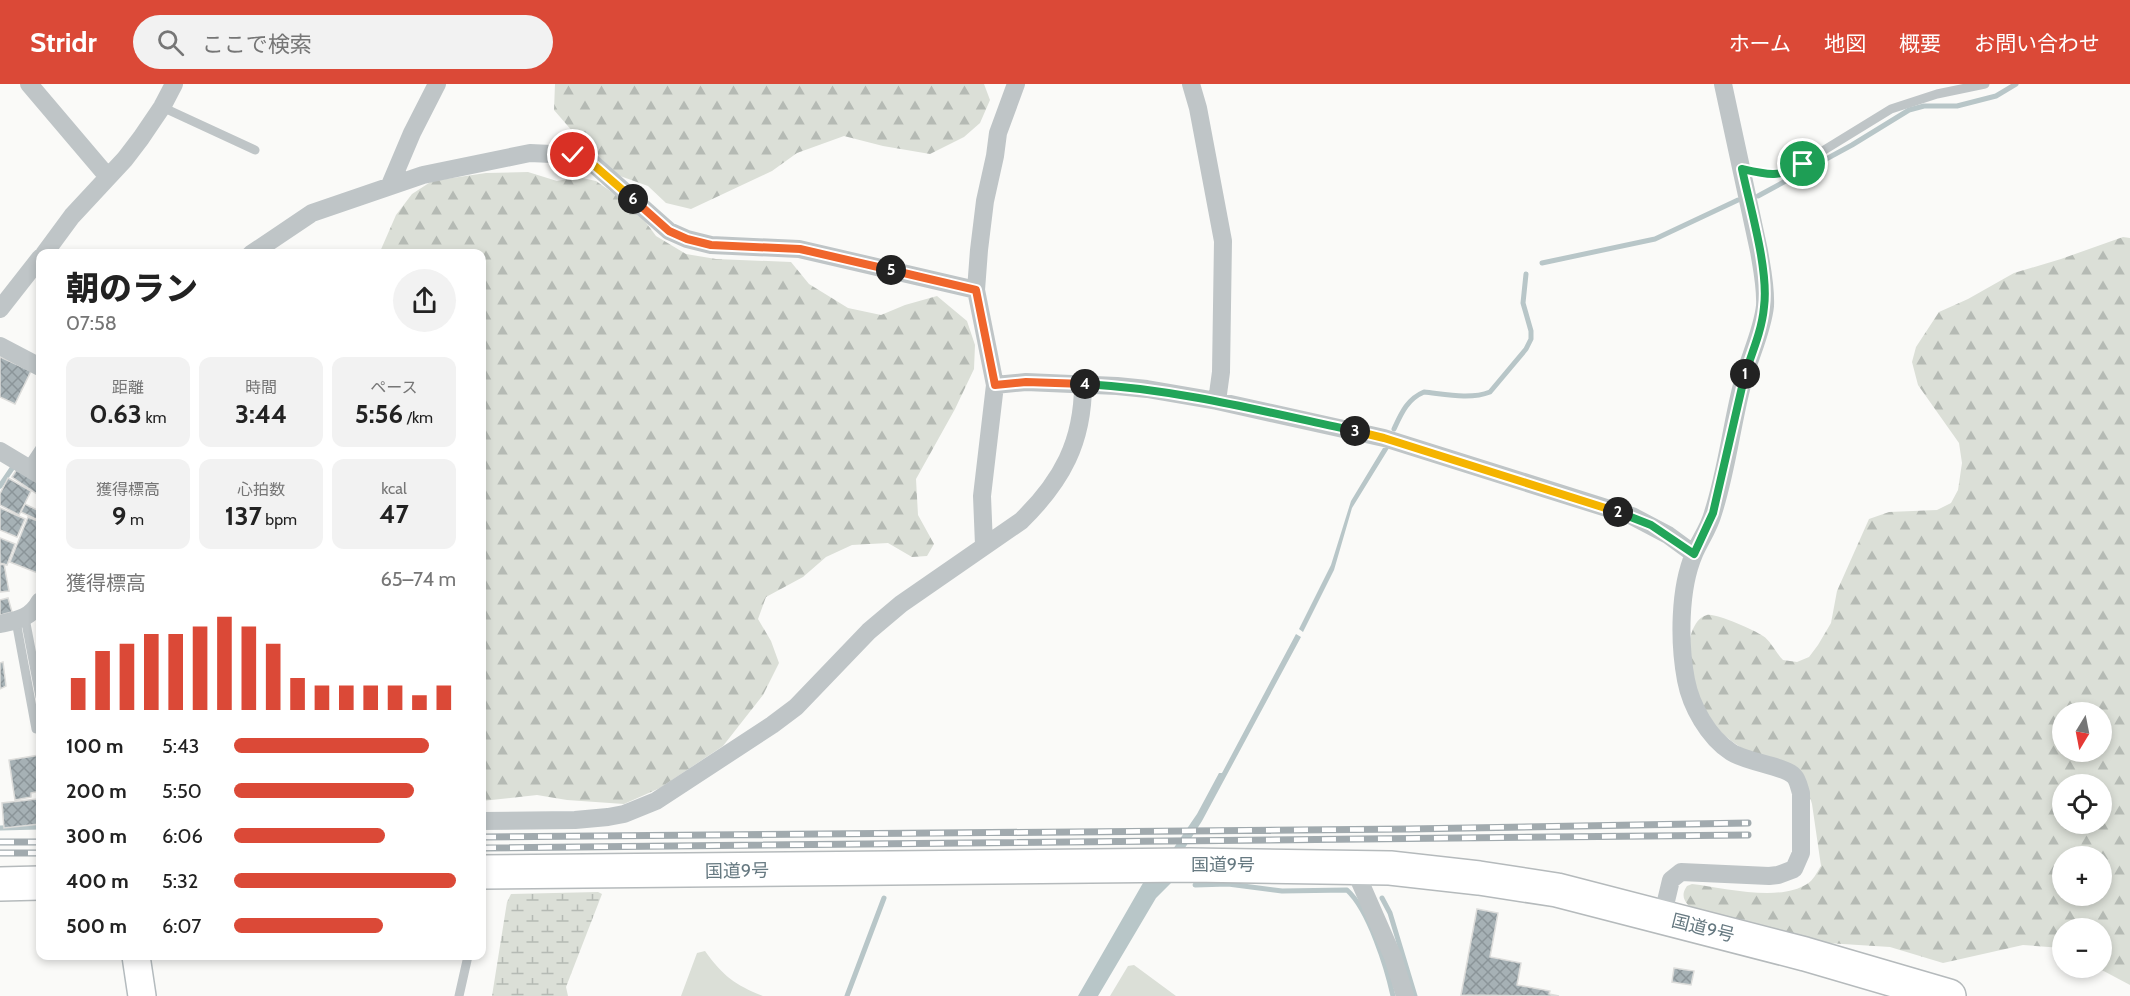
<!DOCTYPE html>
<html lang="ja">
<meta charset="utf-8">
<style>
:root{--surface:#fff;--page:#f2f2f2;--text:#222;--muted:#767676;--accent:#db4937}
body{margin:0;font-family:Cabin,"Noto Sans JP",sans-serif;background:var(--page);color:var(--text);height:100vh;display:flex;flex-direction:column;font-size:22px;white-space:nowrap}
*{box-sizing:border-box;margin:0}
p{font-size:20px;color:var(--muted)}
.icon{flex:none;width:33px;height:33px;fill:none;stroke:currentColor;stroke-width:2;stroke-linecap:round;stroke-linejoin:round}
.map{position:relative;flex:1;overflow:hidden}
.panel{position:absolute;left:36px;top:165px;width:450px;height:711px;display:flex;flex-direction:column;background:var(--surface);border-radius:12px;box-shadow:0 3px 9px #0003}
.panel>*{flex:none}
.needle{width:39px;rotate:190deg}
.buttons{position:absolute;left:2052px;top:618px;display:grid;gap:12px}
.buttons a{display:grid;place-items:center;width:60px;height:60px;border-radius:50%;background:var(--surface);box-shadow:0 3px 9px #0003;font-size:30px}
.pin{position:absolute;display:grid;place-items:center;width:51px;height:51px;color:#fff;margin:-26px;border:3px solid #fff;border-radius:50%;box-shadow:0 2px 6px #0007}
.km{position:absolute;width:30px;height:30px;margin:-15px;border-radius:50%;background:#222;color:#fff;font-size:16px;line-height:30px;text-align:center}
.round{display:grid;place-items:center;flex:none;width:63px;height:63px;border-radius:32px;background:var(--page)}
.head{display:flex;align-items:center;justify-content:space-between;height:102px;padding:0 30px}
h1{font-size:33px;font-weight:800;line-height:45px}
.stats{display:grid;grid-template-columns:repeat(3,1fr);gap:9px;height:102px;padding:6px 30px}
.stats div{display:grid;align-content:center;border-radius:12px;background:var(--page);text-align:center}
.stats b{font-size:26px;font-weight:800}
.stats small{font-size:16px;font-weight:400}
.stats p{font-size:16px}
.chart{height:168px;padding:12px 30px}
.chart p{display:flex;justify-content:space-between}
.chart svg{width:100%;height:108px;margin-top:6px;stroke:var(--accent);stroke-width:6}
ul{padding:0 30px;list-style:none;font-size:20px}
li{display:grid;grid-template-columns:96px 72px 1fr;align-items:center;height:45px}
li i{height:15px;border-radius:8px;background:var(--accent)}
header{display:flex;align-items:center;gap:36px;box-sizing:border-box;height:84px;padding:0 30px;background:var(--accent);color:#fff}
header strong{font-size:28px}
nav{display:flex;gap:33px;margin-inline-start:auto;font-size:21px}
.search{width:420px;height:54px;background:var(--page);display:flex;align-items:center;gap:15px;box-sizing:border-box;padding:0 21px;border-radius:33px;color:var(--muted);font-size:22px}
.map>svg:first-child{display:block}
.grass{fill:#dbdfd7}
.forest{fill:url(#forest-firs);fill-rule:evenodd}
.wetland{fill:url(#wetland-marsh)}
.water{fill:#b8c6c8}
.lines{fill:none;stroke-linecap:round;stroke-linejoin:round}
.stream{stroke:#b8c6c8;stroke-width:5}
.building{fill:url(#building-cross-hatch);stroke:#dcdcda;stroke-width:1.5}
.secondary-casing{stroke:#b4bbbe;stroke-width:30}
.highway-casing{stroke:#b5babc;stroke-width:36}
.lane{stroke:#bfc5c7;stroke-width:9}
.street{stroke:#bfc5c7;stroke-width:18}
.secondary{stroke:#fff;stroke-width:27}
.highway{stroke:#fff;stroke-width:33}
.rail-casing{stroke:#a1aaae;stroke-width:7}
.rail{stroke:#fff;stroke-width:4.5;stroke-dasharray:14;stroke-linecap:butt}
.split-1-casing{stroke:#fff;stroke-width:12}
.split-2-casing{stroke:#fff;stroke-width:12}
.split-3-casing{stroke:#fff;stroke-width:12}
.split-4-casing{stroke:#fff;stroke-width:12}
.split-5-casing{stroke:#fff;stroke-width:12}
.split-6-casing{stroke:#fff;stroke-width:12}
.split-7-casing{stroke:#fff;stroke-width:12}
.split-1{stroke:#22a559;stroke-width:8}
.split-2{stroke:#22a559;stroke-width:8}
.split-3{stroke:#f5b400;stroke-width:8}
.split-4{stroke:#22a559;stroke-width:8}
.split-5{stroke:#f0652b;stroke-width:8}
.split-6{stroke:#f0652b;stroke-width:8}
.split-7{stroke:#f5b400;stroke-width:8}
.labels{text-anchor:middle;stroke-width:6;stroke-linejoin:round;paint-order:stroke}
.street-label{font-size:18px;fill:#667981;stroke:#fff}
</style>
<header>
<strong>Stridr</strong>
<div class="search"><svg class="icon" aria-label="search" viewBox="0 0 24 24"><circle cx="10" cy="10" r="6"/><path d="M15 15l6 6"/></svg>ここで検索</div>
<nav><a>ホーム</a><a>地図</a><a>概要</a><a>お問い合わせ</a></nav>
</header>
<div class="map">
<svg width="2130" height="912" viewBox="0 0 2130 912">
<defs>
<pattern id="forest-firs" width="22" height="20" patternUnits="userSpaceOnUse" patternTransform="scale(1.5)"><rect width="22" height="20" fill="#dbdfd7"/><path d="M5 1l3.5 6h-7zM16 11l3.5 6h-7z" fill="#b5bab4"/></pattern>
<pattern id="wetland-marsh" width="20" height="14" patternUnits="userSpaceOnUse" patternTransform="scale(1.5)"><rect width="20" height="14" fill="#dbdfd7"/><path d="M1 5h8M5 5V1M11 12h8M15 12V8" fill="none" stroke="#b5bab4"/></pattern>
<pattern id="building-cross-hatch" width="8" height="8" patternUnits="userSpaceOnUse" patternTransform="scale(1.5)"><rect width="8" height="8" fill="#a6b1b5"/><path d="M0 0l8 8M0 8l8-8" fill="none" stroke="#8b9599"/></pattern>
</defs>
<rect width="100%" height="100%" fill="#fafaf8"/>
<path class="grass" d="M 705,867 C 723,892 735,901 763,912 L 681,912 L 697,869 Z
M 1134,881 L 1176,912 L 1110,912 L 1128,882 Z"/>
<path class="forest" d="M 555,0 L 984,0 L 990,16 L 980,39 L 964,53 L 930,70 L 883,62 L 844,52 L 797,69 L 772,87 L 691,125 L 666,119 L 648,102 L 620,92 L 586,63 L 554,26 Z
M 528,88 L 557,97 L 578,93 L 596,97 L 636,125 L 656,152 L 686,170 L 716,175 L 791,178 L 809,200 L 848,224 L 881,231 L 905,221 L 937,212 L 967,237 L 975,261 L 974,285 L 955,325 L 916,395 L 918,431 L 934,460 L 927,472 L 912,473 L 888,459 L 852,461 L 826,473 L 803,493 L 766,513 L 758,535 L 771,557 L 779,579 L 763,611 L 723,662 L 660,704 L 624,720 L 567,716 L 537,711 L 482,717 L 482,170 L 379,170 L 396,131 L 412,110 L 432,97 L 486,89 Z
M 2123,153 L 2130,154 L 2130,901 L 2098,884 L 2102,884 L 2102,844 L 2062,844 L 2062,864 L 2023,861 L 1943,879 L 1890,863 L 1827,859 L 1699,829 C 1688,823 1678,814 1687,802 L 1692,800 C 1725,804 1779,818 1807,800 C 1813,797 1817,788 1821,782 L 1812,720 L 1804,694 C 1770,679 1735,667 1711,637 C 1704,630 1694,616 1691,606 C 1686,589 1684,537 1707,531 C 1716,529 1754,546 1763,552 C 1770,556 1776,569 1783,576 L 1797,578 L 1809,573 L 1818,561 L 1831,539 L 1837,507 L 1869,435 L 1889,428 L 1937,426 L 1951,419 L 1958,406 L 1962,379 L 1959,359 L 1918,301 L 1912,278 L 1916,263 L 1939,228 L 1968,215 L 2014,189 L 2061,175 ZM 2062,628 L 2102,628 L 2102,668 L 2062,668 ZM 2062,700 L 2102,700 L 2102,740 L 2062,740 ZM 2062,772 L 2102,772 L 2102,812 L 2062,812 Z"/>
<path class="wetland" d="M 598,808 L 602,810 L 566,903 L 568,912 L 492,912 L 507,818 L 511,810 Z"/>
<path class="water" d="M 1383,364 L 1389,364 L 1352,424 L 1334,486 L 1303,548 L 1299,545 L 1331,481 L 1351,417 Z
M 1296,550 L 1301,553 L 1202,737 L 1183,767 L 1171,768 L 1197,730 L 1219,689 L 1222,689 Z
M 1143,799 L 1171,799 L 1156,814 L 1098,912 L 1078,912 Z"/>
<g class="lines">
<path class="stream" d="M 1758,112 L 1852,61 L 1909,26 L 1924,22 L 1957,22 L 1996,12 L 2016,0
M 1542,179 L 1655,155 L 1738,116
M 1394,345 C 1401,330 1407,315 1424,308 C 1444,310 1470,316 1490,308 L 1526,265 L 1531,255 L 1531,247 L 1523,219 L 1526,190
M 0,402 L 13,383
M 0,744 L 40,743
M 1195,801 L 1228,800 L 1282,807 L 1347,806 C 1369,826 1387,884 1393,912
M 1382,814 L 1390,829 L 1415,912
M 847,912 L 884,814"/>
</g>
<path class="building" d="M 0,273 L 31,287 L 15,320 L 0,313 Z
M 19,382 L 40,395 L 40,412 L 12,393 Z
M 8,394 L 31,407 L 19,431 L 0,421 L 0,410 Z
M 40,419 L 40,437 L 21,428 L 25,420 L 37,426 Z
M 0,424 L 25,435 L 17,453 L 0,446 Z
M 28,433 L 40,438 L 40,490 L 10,478 Z
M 0,454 L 15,460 L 7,481 L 0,479 Z
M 4,480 L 9,507 L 0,508 L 0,481 Z
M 8,514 L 12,528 L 0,531 L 0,516 Z
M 3,578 L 6,602 L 0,605 L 0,579 Z
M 40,671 L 40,707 L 31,709 L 31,713 L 15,716 L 9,676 Z
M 37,715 L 38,719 L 40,719 L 40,740 L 4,744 L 2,719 Z
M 1477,825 L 1498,829 L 1490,873 L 1521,879 L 1517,901 L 1550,907 L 1549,910 L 1559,912 L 1461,911 Z
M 1674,884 L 1694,887 L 1691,901 L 1672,898 Z"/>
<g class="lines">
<defs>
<path id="secondary" d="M 136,872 L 142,912"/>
<path id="highway" d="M 482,788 L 1190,781 L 1390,784 L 1479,794 L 1557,806 L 1805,870 L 1949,912
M 0,800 L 40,799"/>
</defs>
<use href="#secondary" class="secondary-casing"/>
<use href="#highway" class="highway-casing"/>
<path class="lane" d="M 162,23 L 255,66
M 1742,85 C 1759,89 1773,93 1790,87 L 1891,25 L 1937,10 L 1985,0
M 28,382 L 40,364
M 25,534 L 40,613
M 16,537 L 36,645
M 459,912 L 468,872"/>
<path class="street" d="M 29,0 L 108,93
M 1191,0 L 1198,24 L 1223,157 L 1221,288 L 1217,317
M 390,101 L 412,49 L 437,0
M 44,170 L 72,132 L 125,75 L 141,54 L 162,23 L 174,0
M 251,170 L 312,129 L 423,91 L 530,69 L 573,71 L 589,76 L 669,147 L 687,155 L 711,161 L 799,165 L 976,206
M 0,225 L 40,174
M 0,262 L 40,283
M 995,301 L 1026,298 L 1117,302 L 1147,305 L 1217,317 L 1384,354 L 1632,432 L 1668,451 L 1694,470
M 0,367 L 40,391
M 984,461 L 982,412 L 995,301 L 976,206 L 979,166 L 985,117 L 995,72 L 998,49 L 1016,0
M 0,540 C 18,536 31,534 40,517
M 482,737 L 575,736 L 608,733 L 624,730 L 656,717 L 772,641 L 796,623 L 869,547 L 901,520 L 1021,437 C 1062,397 1083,358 1083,300
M 1353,782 L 1393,873 L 1405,912
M 1662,834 L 1671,796 L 1681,788 L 1769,792 L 1778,791 L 1794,785 L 1801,769 L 1801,709 C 1799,703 1798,696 1794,692 C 1783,681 1748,679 1731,668 C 1708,653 1691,622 1686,596 C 1679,559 1679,505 1694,470 C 1700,456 1709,444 1713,429 C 1726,389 1731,346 1741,305 C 1747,277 1762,250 1765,222 C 1766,203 1762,185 1759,167 L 1723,0"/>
<use href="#secondary" class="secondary"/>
<use href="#highway" class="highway"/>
<defs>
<path id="rail" d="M 482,753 L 1409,745 L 1748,739
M 0,758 L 40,758
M 482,764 L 1748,751
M 0,769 L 40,769"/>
</defs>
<use href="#rail" class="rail-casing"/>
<use href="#rail" class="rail"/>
</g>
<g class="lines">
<defs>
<path id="split-1" d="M 1745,290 C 1752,269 1762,246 1764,223 C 1769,186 1750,123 1742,85 C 1768,91 1779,94 1803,80"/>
<path id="split-2" d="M 1618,428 L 1651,441 L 1694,470 L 1713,429 L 1745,290"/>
<path id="split-3" d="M 1355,347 L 1384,354 L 1618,428"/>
<path id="split-4" d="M 1085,300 C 1177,305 1266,328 1355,347"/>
<path id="split-5" d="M 891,186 L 976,206 L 995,301 L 1026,298 L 1085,300"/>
<path id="split-6" d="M 633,115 L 669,147 L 687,155 L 711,161 L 800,165 L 891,186"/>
<path id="split-7" d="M 573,71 L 588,76 L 633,115"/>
</defs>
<use href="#split-1" class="split-1-casing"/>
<use href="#split-2" class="split-2-casing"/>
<use href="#split-3" class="split-3-casing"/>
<use href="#split-4" class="split-4-casing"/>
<use href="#split-5" class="split-5-casing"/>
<use href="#split-6" class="split-6-casing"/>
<use href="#split-7" class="split-7-casing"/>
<use href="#split-1" class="split-1"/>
<use href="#split-2" class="split-2"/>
<use href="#split-3" class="split-3"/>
<use href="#split-4" class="split-4"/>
<use href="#split-5" class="split-5"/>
<use href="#split-6" class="split-6"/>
<use href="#split-7" class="split-7"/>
</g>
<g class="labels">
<g class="street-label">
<text x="1223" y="787">国道9号</text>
<text transform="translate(737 787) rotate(-1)" y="6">国道9号</text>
<text transform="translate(1703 844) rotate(14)" y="6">国道9号</text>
</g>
</g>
</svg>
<div class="buttons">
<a><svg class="needle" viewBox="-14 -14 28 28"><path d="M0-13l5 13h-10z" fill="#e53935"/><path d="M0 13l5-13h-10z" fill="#767676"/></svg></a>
<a><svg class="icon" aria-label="locate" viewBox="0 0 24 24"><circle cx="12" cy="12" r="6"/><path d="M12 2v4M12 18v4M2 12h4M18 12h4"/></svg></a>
<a>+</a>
<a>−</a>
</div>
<div class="pin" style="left:1803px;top:80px;background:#1e9e55"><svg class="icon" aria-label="arrive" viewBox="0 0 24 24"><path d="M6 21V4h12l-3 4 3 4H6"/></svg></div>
<div class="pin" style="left:573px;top:71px;background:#d93025"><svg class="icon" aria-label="check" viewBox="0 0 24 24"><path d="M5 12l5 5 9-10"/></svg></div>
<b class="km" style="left:1745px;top:290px">1</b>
<b class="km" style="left:1618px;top:428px">2</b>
<b class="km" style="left:1355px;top:347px">3</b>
<b class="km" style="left:1085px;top:300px">4</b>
<b class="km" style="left:891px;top:186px">5</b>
<b class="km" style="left:633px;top:115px">6</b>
<section class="panel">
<div class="head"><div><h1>朝のラン</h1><p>07:58</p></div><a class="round"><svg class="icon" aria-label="share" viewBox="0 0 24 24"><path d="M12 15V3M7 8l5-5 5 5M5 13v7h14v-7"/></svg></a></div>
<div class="stats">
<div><p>距離</p><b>0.63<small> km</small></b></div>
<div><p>時間</p><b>3:44</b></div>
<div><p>ペース</p><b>5:56<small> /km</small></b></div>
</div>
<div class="stats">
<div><p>獲得標高</p><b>9<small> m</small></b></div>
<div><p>心拍数</p><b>137<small> bpm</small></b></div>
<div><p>kcal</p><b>47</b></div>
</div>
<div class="chart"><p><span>獲得標高</span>65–74 m</p>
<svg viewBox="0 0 160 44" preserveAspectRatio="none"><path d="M5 44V31M15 44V20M25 44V17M35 44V13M45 44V13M55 44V10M65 44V6M75 44V10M85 44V17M95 44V31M105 44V34M115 44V34M125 44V34M135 44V34M145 44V38M155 44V34"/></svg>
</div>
<ul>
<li><b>100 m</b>5:43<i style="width:88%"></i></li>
<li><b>200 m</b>5:50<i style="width:81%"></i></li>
<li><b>300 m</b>6:06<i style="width:68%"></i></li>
<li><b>400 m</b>5:32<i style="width:100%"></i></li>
<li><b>500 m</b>6:07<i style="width:67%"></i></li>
</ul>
</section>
</div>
